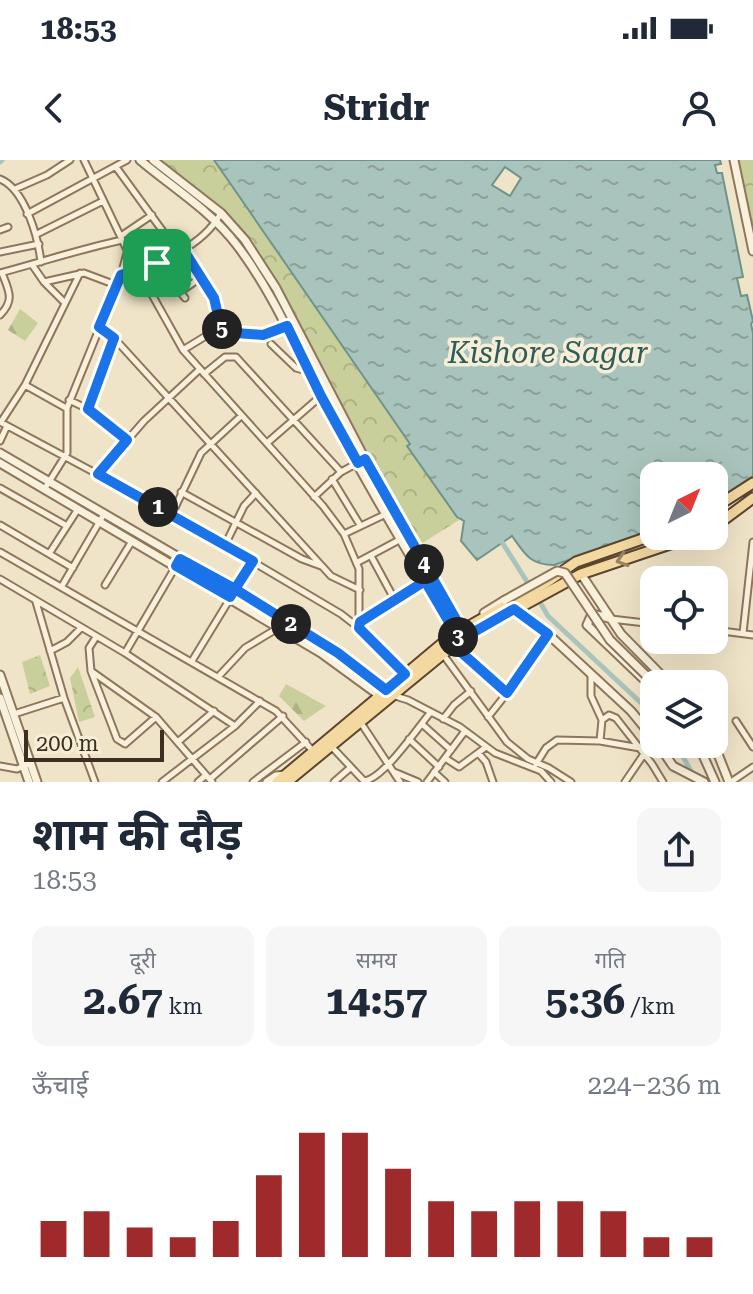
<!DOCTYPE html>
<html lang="hi">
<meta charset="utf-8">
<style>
:root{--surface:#fff;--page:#f6f6f7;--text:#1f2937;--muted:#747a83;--accent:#9e2a2b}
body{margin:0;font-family:"Roboto Serif","Noto Sans Devanagari",serif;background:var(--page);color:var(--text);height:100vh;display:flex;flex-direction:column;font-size:30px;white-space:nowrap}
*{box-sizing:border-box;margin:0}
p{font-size:26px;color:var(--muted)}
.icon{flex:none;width:44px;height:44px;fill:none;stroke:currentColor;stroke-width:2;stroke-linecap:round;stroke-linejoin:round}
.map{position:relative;height:622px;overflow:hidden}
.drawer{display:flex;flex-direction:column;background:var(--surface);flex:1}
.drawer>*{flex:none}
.needle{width:52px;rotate:43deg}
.fabs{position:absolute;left:640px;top:302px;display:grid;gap:16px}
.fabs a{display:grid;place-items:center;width:88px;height:88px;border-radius:16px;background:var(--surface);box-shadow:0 8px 32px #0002;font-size:40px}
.scale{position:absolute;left:24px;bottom:20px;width:140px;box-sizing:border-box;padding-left:8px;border:4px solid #3d2e20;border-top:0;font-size:22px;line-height:28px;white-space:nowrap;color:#3d2e20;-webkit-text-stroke:6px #f7eed8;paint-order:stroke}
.pin{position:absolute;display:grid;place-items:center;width:68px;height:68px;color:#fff;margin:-34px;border-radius:16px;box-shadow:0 4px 12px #0006}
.km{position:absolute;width:40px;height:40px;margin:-20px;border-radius:50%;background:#222;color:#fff;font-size:22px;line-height:40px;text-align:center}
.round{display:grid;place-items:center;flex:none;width:84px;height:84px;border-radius:16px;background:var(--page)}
.head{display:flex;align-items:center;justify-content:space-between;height:136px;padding:0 32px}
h1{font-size:44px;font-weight:700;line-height:60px}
.figures{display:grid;grid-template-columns:repeat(3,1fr);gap:12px;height:136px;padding:8px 32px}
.figures div{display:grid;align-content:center;border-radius:16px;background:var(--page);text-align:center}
.figures b{font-size:40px;font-weight:700}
.figures small{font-size:22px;font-weight:400}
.figures p{font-size:22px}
.chart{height:224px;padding:16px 32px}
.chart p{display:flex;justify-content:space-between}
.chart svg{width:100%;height:144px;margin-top:8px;stroke:var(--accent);stroke-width:6}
.status{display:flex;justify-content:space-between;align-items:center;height:56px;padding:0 40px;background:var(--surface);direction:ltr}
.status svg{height:22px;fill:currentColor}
header{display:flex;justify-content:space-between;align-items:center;height:104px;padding:0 32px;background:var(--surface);font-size:36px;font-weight:700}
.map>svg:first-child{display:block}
.forest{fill:url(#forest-firs)}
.park{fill:url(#park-crowns)}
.water{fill:url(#water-ripples);stroke:#6f938a;stroke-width:2;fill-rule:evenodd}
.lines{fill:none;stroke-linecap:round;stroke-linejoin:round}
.canal{stroke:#a9c4bc;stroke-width:5}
.minor-casing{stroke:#8d765c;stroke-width:9}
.tertiary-casing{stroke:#8d765c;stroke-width:11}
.primary-casing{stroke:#5b4430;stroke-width:13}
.minor{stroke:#faf1dc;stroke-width:5}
.tertiary{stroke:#faf1dc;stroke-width:7}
.primary{stroke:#f3d9a0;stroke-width:9}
.tertiary-bridge-casing{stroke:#8d765c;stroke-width:11;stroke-linecap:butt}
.tertiary-bridge{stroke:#faf1dc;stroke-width:7}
.oneway{stroke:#988460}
.route-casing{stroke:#fff;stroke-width:16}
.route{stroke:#1a73e8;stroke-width:10}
.labels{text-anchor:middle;stroke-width:7;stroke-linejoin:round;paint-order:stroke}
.water-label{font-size:30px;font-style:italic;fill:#2f5d5a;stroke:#f7eed8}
</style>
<div class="status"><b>18:53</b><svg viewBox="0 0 49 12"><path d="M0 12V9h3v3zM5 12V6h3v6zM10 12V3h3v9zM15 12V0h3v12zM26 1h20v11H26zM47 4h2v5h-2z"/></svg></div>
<header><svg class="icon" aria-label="back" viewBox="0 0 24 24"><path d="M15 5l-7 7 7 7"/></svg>Stridr<svg class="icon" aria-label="person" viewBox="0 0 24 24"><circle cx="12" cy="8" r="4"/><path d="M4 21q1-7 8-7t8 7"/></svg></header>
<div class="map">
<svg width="753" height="622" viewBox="0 0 753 622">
<defs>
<pattern id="forest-firs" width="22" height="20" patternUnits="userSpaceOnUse" patternTransform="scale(2)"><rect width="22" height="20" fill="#c9cf9b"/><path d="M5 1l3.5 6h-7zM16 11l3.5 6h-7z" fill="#aeb285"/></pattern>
<pattern id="park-crowns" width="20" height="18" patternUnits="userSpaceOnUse" patternTransform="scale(2)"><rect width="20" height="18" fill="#c9cf9b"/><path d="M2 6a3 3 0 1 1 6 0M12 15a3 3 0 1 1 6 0" fill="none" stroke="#aeb285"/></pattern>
<pattern id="water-ripples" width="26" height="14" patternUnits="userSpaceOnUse" patternTransform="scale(2)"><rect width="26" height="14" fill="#a9c4bc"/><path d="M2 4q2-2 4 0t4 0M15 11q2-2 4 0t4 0" fill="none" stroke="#8ba098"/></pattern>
</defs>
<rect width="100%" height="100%" fill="#f0e4c8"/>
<path class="forest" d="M 20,149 L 38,163 L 25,181 L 8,170 Z
M 286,524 L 326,546 L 304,561 L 279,536 Z"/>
<path class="park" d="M 158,0 L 213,0 L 409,284 L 407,287 L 459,360 L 421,384 L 352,265 L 282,131 L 261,98 L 242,73 Z
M 737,0 L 753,0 L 753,83 Z
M 40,495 L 50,526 L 30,534 L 22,502 Z
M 78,507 L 95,557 L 79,562 L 70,518 Z"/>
<path class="water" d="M 214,0 L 720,0 L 721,4 L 715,5 L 717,13 L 722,13 L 743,117 L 737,118 L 741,136 L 747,135 L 753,161 L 751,164 L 753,173 L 753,316 L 714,342 L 714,316 L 654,316 L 654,368 L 636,377 L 554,405 C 530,405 525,394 512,376 L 477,400 L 461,381 L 464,361 L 457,357 L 407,286 L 410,284 ZM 505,7 L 521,18 L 510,36 L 492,25 Z"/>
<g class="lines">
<path class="canal" d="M 0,2 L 2,0
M 500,379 L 531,428
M 537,437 L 548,456 L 654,555
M 676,584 L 693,615"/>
<defs>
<path id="minor" d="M 84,0 L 127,90 L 183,190 L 323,346 L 344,374 L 359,409 L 359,468
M 116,7 L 178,92
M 0,19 C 25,29 38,77 41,102
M 15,29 L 47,15 L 70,0
M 27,54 L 127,0
M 0,70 L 8,67
M 37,74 L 103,41
M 121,76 L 152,55
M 183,89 L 214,138 L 222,172
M 0,92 L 39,84
M 157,103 L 185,138
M 33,106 L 44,122 L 65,143
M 0,113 C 41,102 81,89 122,80
M 122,114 C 159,103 202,88 221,53
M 44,122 L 84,113 L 116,125
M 180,132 L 203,116
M 0,155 C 15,140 9,131 2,113
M 99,167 L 114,178 L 331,416 L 360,430
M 271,184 L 296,208 L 310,212
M 183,190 L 209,174 L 228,172 L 263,175 L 287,166
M 204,214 L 225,197 L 236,197 L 341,312
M 25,225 L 66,248
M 69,240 L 88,249 L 127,280
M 88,249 L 114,179
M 0,262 L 172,354 L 341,454 L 359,468 L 405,514
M 1,262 L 25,225 L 80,113
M 0,281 L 7,266
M 267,283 L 321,236
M 98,314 L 144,261 L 200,209
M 332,319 L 360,365
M 0,328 L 67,366
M 44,330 L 67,293 L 67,248 L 121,115 L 127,93
M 181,332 L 302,399 L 321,406
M 314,337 L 341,312 L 365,299
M 172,354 L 201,293 L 241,256
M 0,365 L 73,408
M 344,374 L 386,354
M 225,385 L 244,346 L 256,333
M 0,392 L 276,551 L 312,590
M 49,394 L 78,349
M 371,396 L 391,433
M 358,402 L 401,379
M 0,419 L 125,493 L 235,566
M 105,425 L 132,381
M 62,426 L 104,354
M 36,442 L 64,538 L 95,622
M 611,459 L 654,464
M 361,461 L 432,418
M 714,470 L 753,475
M 743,473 L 753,382
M 96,477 L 89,488 L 91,511 L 117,579 L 125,584 L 156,557
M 454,485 L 507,533
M 50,491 L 67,482 L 81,468
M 125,493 L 180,399
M 442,493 L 507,582 L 528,599 L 549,608 L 571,622
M 192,501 L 253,401
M 91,511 L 156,557 L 212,622
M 591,516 L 591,536 L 602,560 L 600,581
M 218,517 L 245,488 L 278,468
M 392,535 L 408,540 L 460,567 L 495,593 L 541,611 L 551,622
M 14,554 L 64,538
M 488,557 L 530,504 L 548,474
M 443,559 L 454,545 L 471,531
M 602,560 L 609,555 L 616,558 L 652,604 L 663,622
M 736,561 L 753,587
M 361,563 L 400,622
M 422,564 L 451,590
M 409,579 L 439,607
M 179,581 L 214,551
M 331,586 L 364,621 C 383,619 416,570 430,553
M 479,594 L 486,602 L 493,622
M 445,598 L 459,607 L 486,587
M 536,604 L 546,588 L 557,580 L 600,581 L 640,588
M 0,606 L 17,609 L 31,603
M 394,612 L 418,622
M 434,612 L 445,622
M 210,619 L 283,556
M 162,622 L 235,566 L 260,541
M 198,622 L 206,615
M 253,622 L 306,582
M 334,622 L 350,608
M 427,622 L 465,571
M 625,622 L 644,594
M 731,622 L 753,607"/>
<path id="tertiary" d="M 140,0 C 172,27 211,51 236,84 C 273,132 295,186 322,239 C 364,320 412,399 459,478
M 153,0 L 221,53 L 245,80 L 276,128 L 365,299 L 465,474
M 734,0 L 753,91
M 0,293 L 278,455 L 338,493 L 389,533
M 0,303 L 321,493 L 384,539
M 581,414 L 621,474 L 670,524
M 514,449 L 548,474 L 631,551 L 654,579
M 484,453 L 505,440
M 609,458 L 592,454 L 587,465 L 654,529
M 0,515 L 37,622
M 0,538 L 29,622
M 658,584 L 673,606 L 704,622
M 698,584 L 715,622
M 714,584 L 729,622
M 267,622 L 276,616 L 286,615"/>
<path id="primary" d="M 714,348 L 753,323
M 714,367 L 753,338
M 277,622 L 450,477 L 547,422 L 576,402 L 654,375
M 287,622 L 460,480 L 581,414 L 694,376"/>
</defs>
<use href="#minor" class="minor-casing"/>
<use href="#tertiary" class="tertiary-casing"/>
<use href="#primary" class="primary-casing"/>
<use href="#minor" class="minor"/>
<use href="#tertiary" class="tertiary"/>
<use href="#primary" class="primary"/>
<defs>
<path id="tertiary-bridge" d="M 505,440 L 557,411 L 565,413 L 610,480 L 655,524"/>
</defs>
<use href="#tertiary-bridge" class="tertiary-bridge-casing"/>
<use href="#tertiary-bridge" class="tertiary-bridge"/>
</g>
<defs><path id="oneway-chevron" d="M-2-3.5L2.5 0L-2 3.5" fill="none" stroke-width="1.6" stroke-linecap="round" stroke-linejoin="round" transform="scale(2)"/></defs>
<use class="oneway" href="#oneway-chevron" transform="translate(622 400) rotate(163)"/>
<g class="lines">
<defs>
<path id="route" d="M 157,103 L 121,115 L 99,167 L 114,178 L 88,249 L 127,280 L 98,314 L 253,401 L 235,429 L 180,399 L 176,406 L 230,437 L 235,429 L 338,493 L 386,530 L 405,514 L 359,468 L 360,462 L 425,421 L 456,474 L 460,480 L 514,449 L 548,474 L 507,533 L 453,485 L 460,480 L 456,474 L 462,470 L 365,299 L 358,303 L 321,236 L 287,166 L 263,175 L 222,172 L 214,138 L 183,89 L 157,103"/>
</defs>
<use href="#route" class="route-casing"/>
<use href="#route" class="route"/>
</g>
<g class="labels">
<g class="water-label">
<text x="548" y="203">Kishore Sagar</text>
</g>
</g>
</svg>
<div class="fabs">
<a><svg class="needle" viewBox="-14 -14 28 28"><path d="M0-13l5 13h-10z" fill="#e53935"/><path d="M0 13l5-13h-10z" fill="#747a83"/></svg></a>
<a><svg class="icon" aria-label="locate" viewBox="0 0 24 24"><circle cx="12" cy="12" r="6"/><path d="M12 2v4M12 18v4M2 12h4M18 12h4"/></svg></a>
<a><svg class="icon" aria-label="layers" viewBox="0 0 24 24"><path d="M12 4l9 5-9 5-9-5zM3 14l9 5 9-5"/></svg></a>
</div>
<div class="scale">200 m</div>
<div class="pin" style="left:157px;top:103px;background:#1e9e55"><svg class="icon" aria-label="arrive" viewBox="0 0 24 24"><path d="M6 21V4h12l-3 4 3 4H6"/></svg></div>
<b class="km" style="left:158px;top:347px">1</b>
<b class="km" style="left:291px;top:464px">2</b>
<b class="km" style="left:458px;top:477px">3</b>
<b class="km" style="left:424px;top:404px">4</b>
<b class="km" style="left:222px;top:169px">5</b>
</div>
<section class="drawer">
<div class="head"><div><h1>शाम की दौड़</h1><p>18:53</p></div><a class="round"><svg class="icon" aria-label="share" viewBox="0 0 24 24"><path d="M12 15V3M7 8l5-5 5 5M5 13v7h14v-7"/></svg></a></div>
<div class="figures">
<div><p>दूरी</p><b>2.67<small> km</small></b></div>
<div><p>समय</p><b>14:57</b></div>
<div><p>गति</p><b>5:36<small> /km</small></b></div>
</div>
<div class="chart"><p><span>ऊँचाई</span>224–236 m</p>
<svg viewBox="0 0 160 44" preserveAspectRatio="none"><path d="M5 44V33M15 44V30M25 44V35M35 44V38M45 44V33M55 44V19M65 44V6M75 44V6M85 44V17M95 44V27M105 44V30M115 44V27M125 44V27M135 44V30M145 44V38M155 44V38"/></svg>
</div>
</section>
